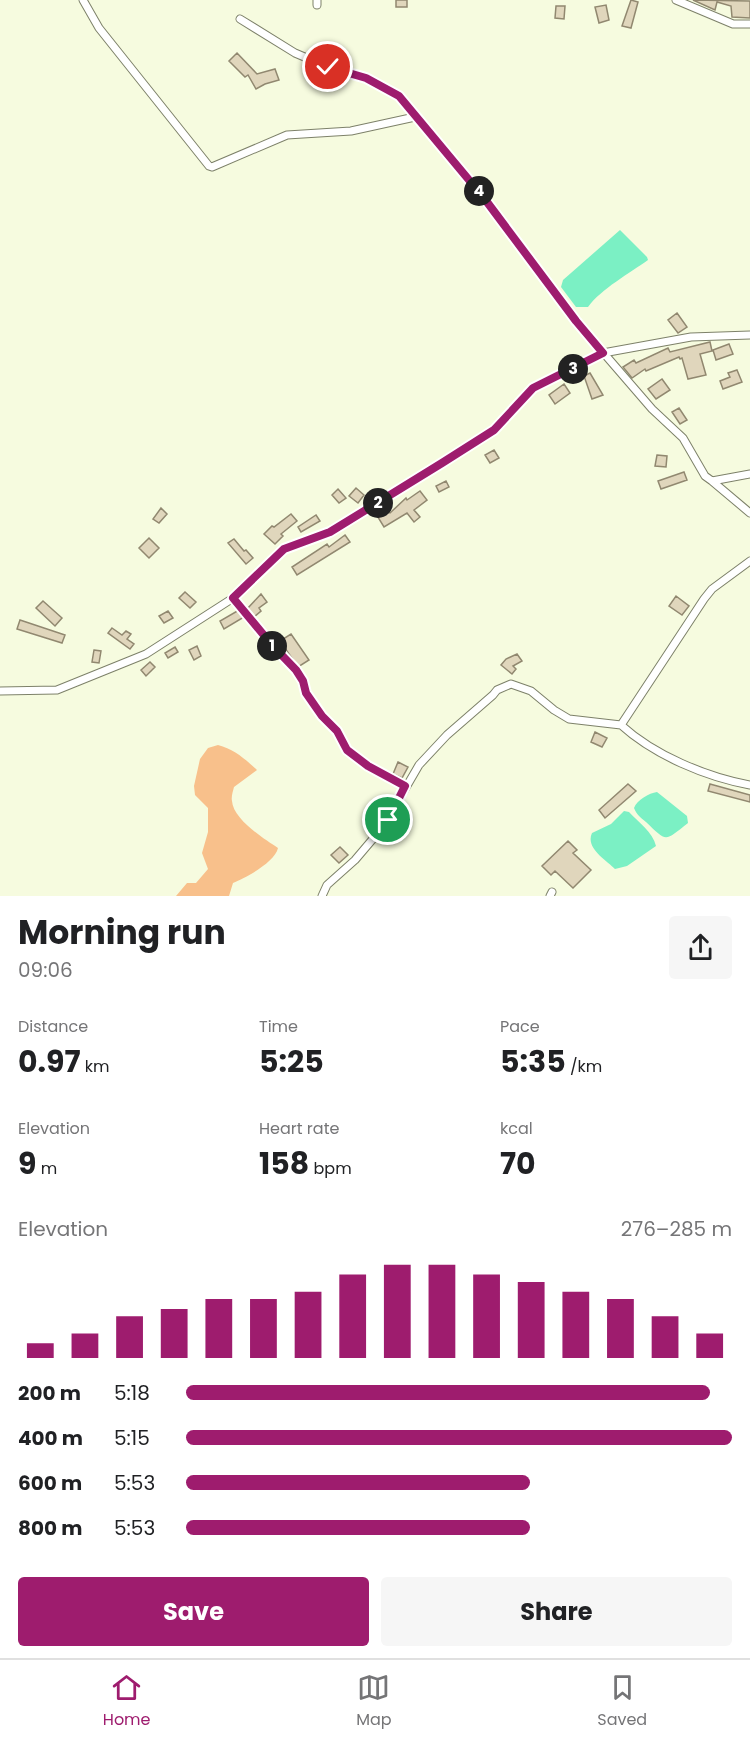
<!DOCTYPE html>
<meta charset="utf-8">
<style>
:root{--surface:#fff;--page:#f6f6f6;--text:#202124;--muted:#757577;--line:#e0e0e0;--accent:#9e1c6e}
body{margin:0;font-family:Poppins,sans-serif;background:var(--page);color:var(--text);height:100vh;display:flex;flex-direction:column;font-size:22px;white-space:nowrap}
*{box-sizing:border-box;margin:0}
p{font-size:20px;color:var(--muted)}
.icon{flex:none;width:33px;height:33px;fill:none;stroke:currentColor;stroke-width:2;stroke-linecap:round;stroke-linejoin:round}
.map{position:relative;height:896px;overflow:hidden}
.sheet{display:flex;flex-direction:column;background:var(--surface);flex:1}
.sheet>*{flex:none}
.pin{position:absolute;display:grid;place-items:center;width:51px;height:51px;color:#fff;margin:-26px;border:3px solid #fff;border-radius:50%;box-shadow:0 2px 6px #0007}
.km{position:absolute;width:30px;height:30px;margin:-15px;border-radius:50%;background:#222;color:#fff;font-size:16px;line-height:30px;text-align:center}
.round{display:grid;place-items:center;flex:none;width:63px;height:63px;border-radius:6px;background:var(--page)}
.head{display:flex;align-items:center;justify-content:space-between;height:102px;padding:0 18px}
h1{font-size:33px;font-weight:700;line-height:45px}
.metrics{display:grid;grid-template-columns:repeat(3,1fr);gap:9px;height:102px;padding:6px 18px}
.metrics div{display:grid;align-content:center}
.metrics b{font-size:30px;font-weight:700}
.metrics small{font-size:16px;font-weight:400}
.metrics p{font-size:16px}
.chart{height:168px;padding:12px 18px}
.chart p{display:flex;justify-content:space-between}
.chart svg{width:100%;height:108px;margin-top:6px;stroke:var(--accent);stroke-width:6}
.primary-button{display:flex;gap:12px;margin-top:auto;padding:12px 18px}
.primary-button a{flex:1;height:69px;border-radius:6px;background:var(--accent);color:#fff;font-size:24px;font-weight:700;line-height:69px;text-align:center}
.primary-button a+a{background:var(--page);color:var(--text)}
ul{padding:0 18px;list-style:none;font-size:20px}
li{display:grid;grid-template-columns:96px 72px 1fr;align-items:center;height:45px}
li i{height:15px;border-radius:8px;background:var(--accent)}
.tabs{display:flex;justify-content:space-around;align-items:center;height:84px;border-top:2px solid var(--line);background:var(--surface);font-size:16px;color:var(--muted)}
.tabs a{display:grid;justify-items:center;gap:3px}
.tabs .current{color:var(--accent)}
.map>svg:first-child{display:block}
.green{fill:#f8c08b}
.water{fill:#7bf0c4}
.building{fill:#e0d6bc;stroke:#918870;stroke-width:1.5}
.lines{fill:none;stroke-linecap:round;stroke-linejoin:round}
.minor-casing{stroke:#7d8169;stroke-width:9}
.path{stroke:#8c8f7c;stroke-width:1.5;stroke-dasharray:4.5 4.5;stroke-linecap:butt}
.minor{stroke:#fff;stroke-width:7}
.route-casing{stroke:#fff;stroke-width:12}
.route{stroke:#9e1c6e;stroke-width:8}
</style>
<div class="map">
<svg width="750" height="896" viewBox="0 0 750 896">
<rect width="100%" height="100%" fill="#f6fbdf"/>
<path class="green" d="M 218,745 C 234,749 245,759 257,770 L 234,787 C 233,791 231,797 232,801 C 233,819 264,839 278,848 C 275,862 247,877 233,883 L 229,896 L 176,896 L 187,883 L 196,883 L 208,869 L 202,853 L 208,832 L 208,808 L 195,795 L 194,786 L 200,759 L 208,748 Z"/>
<path class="water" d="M 620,230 L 647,257 L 648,260 C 630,273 601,289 588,307 L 576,307 L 561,287 L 563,280 Z
M 657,792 L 687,816 L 688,823 C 664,842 667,842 646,822 C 640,817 637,815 634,808 C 637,800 649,793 657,792 Z
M 624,811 L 629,812 C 638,822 653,832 656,846 L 627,866 L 615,869 C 606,860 585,848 592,833 L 611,824 Z"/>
<path class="building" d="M 396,0 L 407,0 L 407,7 L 396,7 Z
M 631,0 L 638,2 L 631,28 L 622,26 Z
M 693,0 L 750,1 L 750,18 L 732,17 L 731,6 L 717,2 L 715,10 Z
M 606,5 L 609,20 L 599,23 L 595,7 Z
M 556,6 L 565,6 L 564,19 L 555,18 Z
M 326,48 L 333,50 L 330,62 L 310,53 L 311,49 L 325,52 Z
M 237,53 L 257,74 L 275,69 L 279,80 L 265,84 L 256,89 L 248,75 L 245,77 L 229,61 Z
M 677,313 L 687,327 L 678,333 L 668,320 Z
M 710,342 L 712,351 L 700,354 L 706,375 L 688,379 L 682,358 L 680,359 L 679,357 L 646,371 L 645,369 L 632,378 L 623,367 L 634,360 L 636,363 L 668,348 L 670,352 Z
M 729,344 L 733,354 L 716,360 L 713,350 Z
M 737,370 L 742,382 L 723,389 L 720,381 L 730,377 L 728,373 Z
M 590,373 L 603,395 L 592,399 L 584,376 Z
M 662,379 L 670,390 L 656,399 L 648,389 Z
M 564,384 L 570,393 L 555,404 L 549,395 Z
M 679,408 L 687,420 L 680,424 L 672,412 Z
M 494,450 L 499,458 L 490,463 L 485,455 Z
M 657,455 L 667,456 L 666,467 L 655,466 Z
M 684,472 L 687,480 L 661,489 L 658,481 Z
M 446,481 L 449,487 L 439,492 L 436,486 Z
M 356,488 L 364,495 L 358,503 L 349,496 Z
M 338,489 L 346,498 L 339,503 L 332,495 Z
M 420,491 L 427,500 L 414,510 L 420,517 L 414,522 L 407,513 L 384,527 L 376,514 L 386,508 L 390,513 L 406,498 L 407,500 Z
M 161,508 L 167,514 L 159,523 L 153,519 Z
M 291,514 L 297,521 L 281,534 L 283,536 L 275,544 L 264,534 L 272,526 L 274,527 Z
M 316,515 L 320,521 L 301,532 L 298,527 Z
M 345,535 L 350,542 L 297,575 L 292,567 L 327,544 L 329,547 Z
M 149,538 L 159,548 L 149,558 L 139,548 Z
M 234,539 L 244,551 L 246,550 L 253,558 L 246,564 L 228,543 Z
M 185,592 L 196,602 L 190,608 L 179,598 Z
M 261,594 L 267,602 L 259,608 L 261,611 L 254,617 L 247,609 Z
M 676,596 L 689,606 L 682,615 L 669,606 Z
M 43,601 L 62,618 L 55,626 L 36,608 Z
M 239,610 L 244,617 L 224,629 L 220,621 Z
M 168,611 L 173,618 L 164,623 L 159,616 Z
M 20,620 L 65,635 L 62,643 L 17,629 Z
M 112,628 L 122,635 L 126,631 L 131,634 L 127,639 L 134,644 L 130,649 L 108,633 Z
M 291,634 L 309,660 L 298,667 L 280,641 Z
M 197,646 L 201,656 L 194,660 L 189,650 Z
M 175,647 L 178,652 L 168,658 L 165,653 Z
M 94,650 L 101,651 L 99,663 L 92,662 Z
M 517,654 L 522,661 L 513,666 L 516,669 L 512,674 L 501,665 L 506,659 Z
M 150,662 L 155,667 L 146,676 L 141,670 Z
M 595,732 L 607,738 L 602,747 L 591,742 Z
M 398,762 L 408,767 L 402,778 L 393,774 Z
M 628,784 L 636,791 L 605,818 L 599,810 Z
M 710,784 L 750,795 L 750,802 L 708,791 Z
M 568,841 L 577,850 L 573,853 L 591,870 L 573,888 L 555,871 L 551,875 L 542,866 Z
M 340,847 L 348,855 L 339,863 L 331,855 Z"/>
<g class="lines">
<defs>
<path id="minor" d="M 83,0 L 99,28 L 209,166 L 212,167 L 287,135 L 351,131 L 415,117
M 676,0 L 733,24 L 750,24
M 317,5 L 317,0
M 240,19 L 295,53 L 328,67 L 366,78 L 399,96 L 484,198 L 576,321 L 652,409 L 683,438 L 705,476 L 712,481 L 750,474
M 712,481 L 750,513
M 0,691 L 57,690 L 146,654 L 230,600 L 284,549 L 330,532 L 442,463 L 494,430 L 533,388 L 603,353 L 691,337 L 750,335
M 621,725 C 654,755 706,777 750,785
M 322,896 L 327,885 L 355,860 L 383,827 L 419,765 L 447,735 L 493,695 L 497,690 L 511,684 L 531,691 L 554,710 L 569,719 L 621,725 L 704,599 L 712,589 L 750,561
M 550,896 L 552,892"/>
</defs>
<use href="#minor" class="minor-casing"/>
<path class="path" d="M 237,603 L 272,645 L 296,670 L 303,681 L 306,693 L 322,716 L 337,731 L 347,750 L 368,766 L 401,783"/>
<use href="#minor" class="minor"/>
</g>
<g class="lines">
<defs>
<path id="route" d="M 328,67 L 366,78 L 399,96 L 484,198 L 576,321 L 603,353 L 533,388 L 494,430 L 442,463 L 330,532 L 284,549 L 233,598 L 272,645 L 296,670 L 303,681 L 306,693 L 322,716 L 337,731 L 347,750 L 368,766 L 405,786 L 388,820"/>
</defs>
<use href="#route" class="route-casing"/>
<use href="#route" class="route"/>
</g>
</svg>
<div class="pin" style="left:388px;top:820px;background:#1e9e55"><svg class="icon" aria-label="arrive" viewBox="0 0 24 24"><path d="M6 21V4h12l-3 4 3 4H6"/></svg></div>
<div class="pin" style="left:328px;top:67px;background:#d93025"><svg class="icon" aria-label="check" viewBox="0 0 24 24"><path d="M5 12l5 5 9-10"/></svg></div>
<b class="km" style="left:272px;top:646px">1</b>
<b class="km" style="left:378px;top:503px">2</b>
<b class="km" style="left:573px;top:369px">3</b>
<b class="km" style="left:479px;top:191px">4</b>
</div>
<section class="sheet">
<div class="head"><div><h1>Morning run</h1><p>09:06</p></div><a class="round"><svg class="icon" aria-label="share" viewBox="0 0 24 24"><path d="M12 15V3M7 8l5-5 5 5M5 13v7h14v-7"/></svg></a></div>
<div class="metrics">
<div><p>Distance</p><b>0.97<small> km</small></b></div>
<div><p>Time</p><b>5:25</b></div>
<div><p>Pace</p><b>5:35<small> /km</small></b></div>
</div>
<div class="metrics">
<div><p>Elevation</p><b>9<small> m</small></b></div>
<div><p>Heart rate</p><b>158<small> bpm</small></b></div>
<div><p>kcal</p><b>70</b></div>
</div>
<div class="chart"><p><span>Elevation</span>276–285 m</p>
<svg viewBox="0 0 160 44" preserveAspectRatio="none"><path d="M5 44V38M15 44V34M25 44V27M35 44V24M45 44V20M55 44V20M65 44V17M75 44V10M85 44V6M95 44V6M105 44V10M115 44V13M125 44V17M135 44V20M145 44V27M155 44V34"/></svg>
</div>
<ul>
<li><b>200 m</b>5:18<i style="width:96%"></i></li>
<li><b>400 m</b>5:15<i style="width:100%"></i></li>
<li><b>600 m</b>5:53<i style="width:63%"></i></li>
<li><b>800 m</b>5:53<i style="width:63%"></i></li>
</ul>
<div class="primary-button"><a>Save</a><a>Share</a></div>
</section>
<nav class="tabs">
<a class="current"><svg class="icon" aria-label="home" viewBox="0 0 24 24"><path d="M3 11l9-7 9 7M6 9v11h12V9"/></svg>Home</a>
<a><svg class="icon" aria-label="map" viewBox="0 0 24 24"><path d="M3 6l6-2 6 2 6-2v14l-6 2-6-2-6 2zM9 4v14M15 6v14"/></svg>Map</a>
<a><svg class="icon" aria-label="saved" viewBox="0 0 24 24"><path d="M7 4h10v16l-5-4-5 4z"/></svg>Saved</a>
</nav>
